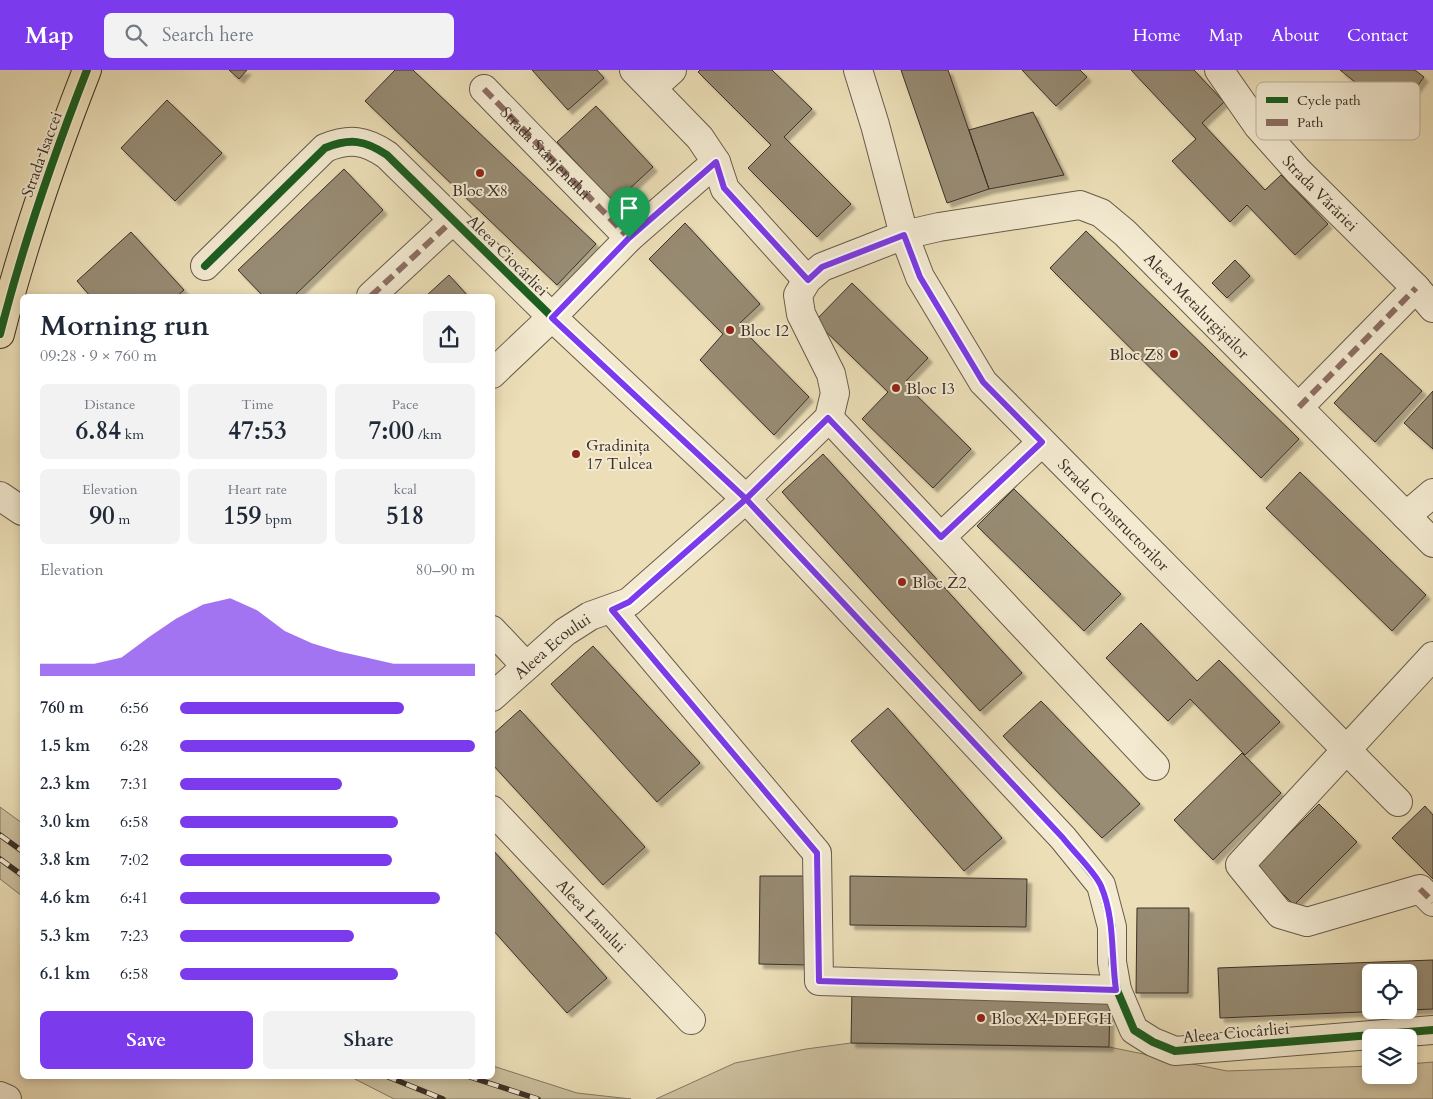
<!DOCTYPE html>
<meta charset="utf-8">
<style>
:root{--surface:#fff;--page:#f2f2f3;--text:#1f2937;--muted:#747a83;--accent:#7c3aed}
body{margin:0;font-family:Cardo,serif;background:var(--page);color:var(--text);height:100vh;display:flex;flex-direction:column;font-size:19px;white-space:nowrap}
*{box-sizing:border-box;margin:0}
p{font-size:16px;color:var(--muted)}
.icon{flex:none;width:28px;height:28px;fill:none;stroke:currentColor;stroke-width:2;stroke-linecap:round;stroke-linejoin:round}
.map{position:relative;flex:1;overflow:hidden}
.panel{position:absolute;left:20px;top:224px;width:475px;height:785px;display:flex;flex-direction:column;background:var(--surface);border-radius:8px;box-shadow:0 2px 8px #0003}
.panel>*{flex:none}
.tools{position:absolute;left:1362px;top:894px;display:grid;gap:10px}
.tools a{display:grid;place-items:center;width:55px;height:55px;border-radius:8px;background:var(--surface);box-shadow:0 2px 8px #0003;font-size:25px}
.pin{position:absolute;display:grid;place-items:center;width:42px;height:42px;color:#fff;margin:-51px -21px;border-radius:50% 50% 50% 0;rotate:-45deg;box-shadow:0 0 5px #0007}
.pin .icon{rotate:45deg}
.round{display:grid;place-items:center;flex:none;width:52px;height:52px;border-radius:8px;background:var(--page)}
.head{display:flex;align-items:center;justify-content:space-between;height:85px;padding:0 20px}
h1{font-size:28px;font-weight:600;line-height:38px}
.metrics{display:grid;grid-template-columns:repeat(3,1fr);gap:8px;height:85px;padding:5px 20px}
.metrics div{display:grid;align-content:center;border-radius:8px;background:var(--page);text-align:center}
.metrics b{font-size:25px;font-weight:600}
.metrics small{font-size:14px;font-weight:400}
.metrics p{font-size:14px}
.chart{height:140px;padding:10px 20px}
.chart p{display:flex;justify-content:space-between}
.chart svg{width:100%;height:90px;margin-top:5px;fill:var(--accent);opacity:.7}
.primary-button{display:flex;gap:10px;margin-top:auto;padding:10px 20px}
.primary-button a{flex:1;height:58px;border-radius:8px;background:var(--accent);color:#fff;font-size:20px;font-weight:600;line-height:58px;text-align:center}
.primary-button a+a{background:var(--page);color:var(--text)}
ul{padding:0 20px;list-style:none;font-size:16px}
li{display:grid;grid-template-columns:80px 60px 1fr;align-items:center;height:38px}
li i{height:12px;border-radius:6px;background:var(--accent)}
header{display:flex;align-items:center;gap:30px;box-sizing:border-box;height:70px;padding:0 25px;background:var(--accent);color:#fff}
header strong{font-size:24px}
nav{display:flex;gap:28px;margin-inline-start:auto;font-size:18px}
.search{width:350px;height:45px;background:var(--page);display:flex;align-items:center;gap:12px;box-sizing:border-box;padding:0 18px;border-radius:8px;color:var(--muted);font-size:19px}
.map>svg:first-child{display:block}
.green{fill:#cec1a0;stroke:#847864}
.building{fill:#978b73;stroke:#3a3028;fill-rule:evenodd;filter:url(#shadow)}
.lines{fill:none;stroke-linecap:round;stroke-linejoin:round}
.minor-casing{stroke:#665c4c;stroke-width:30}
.major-casing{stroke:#3a3028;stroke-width:30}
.minor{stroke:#f3ead1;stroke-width:28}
.major{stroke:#ecdfb8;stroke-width:28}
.rail-casing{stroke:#3a3028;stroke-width:5.5}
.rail{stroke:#f3ead1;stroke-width:4;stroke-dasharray:11;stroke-linecap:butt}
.quiet{stroke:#8d6e63;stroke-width:6;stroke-dasharray:12 6;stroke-linecap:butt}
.cycleway-casing{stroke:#f3ead1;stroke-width:11}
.cycleway{stroke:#1b5e20;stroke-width:8}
.route-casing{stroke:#fff;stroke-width:10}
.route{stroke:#7c3aed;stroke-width:6}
.poi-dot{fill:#8f2418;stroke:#f3ead1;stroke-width:2}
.labels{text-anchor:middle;stroke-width:4;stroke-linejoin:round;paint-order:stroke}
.street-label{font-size:16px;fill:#3a3028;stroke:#f3ead1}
.poi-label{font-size:16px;fill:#3a3028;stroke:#f3ead1;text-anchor:start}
.key{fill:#f3ead1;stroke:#bcb29e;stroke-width:1}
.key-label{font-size:14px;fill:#3a3028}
</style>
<header>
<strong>Map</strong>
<div class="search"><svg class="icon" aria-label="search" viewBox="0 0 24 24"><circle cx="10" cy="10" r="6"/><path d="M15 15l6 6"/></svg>Search here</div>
<nav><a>Home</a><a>Map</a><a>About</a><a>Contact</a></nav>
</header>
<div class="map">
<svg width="1433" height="1029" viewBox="0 0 1433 1029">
<defs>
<filter id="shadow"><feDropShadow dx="4.5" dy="4.5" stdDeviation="1" flood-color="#0004"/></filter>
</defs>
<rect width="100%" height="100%" fill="#ecdfb8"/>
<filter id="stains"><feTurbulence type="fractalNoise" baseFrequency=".004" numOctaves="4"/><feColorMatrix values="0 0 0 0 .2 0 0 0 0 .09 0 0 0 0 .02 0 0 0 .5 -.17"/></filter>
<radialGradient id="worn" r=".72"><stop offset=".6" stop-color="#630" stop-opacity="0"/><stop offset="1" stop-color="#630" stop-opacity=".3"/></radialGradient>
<path class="green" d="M 0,737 L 22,753 L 22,826 L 0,809 Z
M 851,973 L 1109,977 L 1227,1001 L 1371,996 L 1371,1005 L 1409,1005 L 1409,994 L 1433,992 L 1433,1029 L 656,1029 L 735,993 L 806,979 Z
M 493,996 L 577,1023 L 631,1029 L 394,1029 L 349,1006 L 492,1006 Z"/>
<path class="building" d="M 229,0 L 247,0 L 239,9 Z
M 395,0 L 413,0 L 596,174 L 557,215 L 365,31 Z
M 532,0 L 597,0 L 604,8 L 568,40 Z
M 700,0 L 772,0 L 812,39 L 784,67 L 851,134 L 817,167 L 748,98 L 771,75 L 698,2 Z
M 901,0 L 948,0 L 989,119 L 947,133 Z
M 1022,0 L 1080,0 L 1087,7 L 1056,36 Z
M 1131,0 L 1194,0 L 1224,32 L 1202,53 L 1265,120 L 1281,105 L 1328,154 L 1295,185 L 1247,135 L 1230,152 L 1172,91 L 1196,69 Z
M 1340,0 L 1415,0 L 1424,7 L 1413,22 L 1411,20 L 1405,27 L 1413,32 L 1400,48 Z
M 167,30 L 222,83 L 175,131 L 121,78 Z
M 596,36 L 653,97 L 614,133 L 557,72 Z
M 1033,42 L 1064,105 L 989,119 L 969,60 Z
M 344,99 L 383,140 L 294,226 L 263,226 L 238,200 Z
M 685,153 L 760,234 L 738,255 L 809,327 L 774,365 L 700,290 L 723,264 L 649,189 Z
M 1086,161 L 1299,369 L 1261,408 L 1050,198 Z
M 131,162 L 184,220 L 177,226 L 90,226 L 77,211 Z
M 1235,190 L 1250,206 L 1227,228 L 1212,213 Z
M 449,205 L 468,226 L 426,226 Z
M 852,213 L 928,288 L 904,313 L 971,379 L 933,418 L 862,349 L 888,322 L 815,251 Z
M 1381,283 L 1422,321 L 1375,372 L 1334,333 Z
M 1433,321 L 1433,379 L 1404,353 Z
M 823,384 L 1022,603 L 980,641 L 782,422 Z
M 1300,402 L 1426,525 L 1392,561 L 1266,438 Z
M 1014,419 L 1121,524 L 1084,561 L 977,456 Z
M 1141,553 L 1197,611 L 1219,590 L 1280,652 L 1245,685 L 1190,629 L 1168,651 L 1106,588 Z
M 593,576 L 700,693 L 657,732 L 551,614 Z
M 1041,631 L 1140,734 L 1102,768 L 1003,666 Z
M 888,638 L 1002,768 L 964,801 L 851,671 Z
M 520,640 L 645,777 L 603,815 L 492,694 L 492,665 Z
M 1242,683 L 1281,723 L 1213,790 L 1174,750 Z
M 1319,734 L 1357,772 L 1294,835 L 1256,797 Z
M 1425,736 L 1433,745 L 1433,809 L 1392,768 Z
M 492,779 L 607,908 L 567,943 L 492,859 Z
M 760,806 L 808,806 L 807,895 L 759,894 Z
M 850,806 L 1027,809 L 1026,857 L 850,855 Z
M 1137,838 L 1189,838 L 1188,923 L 1136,923 Z
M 1433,890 L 1433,939 L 1220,948 L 1218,898 ZM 1371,902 L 1409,902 L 1409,940 L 1371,940 Z
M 852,919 L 1110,923 L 1109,977 L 851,973 Z"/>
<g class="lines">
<defs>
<g id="minor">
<path d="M 634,0 L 700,68 L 716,92 L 725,119 L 807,210"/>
<path id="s1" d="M 858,0 L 875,55 L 904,165 L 920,207 L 983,312 L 1398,732"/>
<path id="s2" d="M 1219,0 L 1258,56 L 1298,101 L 1416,218 L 1433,238"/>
<path d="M 652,18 L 672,0"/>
<path d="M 484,19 L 629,168"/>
<path d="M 205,196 L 325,78 C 350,68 365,70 387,85 L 552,247 L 746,429 L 1063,768 L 1101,815 L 1112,857 L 1112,892 L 1117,920 L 1134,960 L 1153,972 L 1175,981 L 1433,960"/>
<path d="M 371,226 L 453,150"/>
<path d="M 492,304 L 552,247 L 629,168 L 716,92"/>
<path d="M 1299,337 L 1416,218"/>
<path d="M 829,348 L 1155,696"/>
<path d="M 0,426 L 22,441"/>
<path d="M 1406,446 L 1433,423"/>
<path d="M 941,467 L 1042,372"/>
<path d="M 612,540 L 817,783 L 819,911 L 1117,920"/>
<path d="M 492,560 L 526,596"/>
<path d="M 1433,586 L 1240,795 L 1280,844 L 1307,852 L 1420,819 L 1433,832"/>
<path id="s3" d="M 492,627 L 565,562 L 590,546 L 629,532 L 746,429 L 829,348 L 835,323 L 831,304 L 801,244 L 798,225 L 807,210 L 822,197 L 904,165 L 939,157 L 1080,135 L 1101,143 L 1125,163 L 1433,473"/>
<path id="s4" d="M 492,740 L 691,950"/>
<path d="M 0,1026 L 7,1029"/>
</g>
<path id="major" d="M 0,264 C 23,174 53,87 87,0"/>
</defs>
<use href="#minor" class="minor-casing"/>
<use href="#major" class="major-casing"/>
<use href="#minor" class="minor"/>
<use href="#major" class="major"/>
<defs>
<path id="rail" d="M 0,765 L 22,781
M 0,789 L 22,805
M 386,1006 L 443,1029
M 467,1006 L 538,1029"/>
</defs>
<use href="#rail" class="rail-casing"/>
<use href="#rail" class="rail"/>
<g class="quiet">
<path id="s5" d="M 484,19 L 629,168"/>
<path d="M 371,226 L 453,150"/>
<path d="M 1299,337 L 1416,218"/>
<path d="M 1420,819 L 1433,832"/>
<path d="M 819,911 L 1117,920"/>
</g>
<defs>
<path id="cycleway" d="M 205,196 L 325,78 C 350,68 365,70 387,85 L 552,247 L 746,429 L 1063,768 L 1101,815 L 1112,857 L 1112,892 L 1117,920 L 1134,960 L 1153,972 L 1175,981 L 1433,960
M 0,264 C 23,174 53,87 87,0"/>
</defs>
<use href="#cycleway" class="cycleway-casing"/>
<use href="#cycleway" class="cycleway"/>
</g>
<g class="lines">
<defs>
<path id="route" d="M 629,168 L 552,248 L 746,429 L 629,532 L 612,540 L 817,783 L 819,911 L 1116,920 C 1111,885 1115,849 1101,816 C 1096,803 1072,780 1063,768 L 746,429 L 828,348 L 941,467 L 1042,372 L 983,312 L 920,207 L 904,165 L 822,197 L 808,210 L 724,118 L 716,92 L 629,168"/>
</defs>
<use href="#route" class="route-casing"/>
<use href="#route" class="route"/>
</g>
<g class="poi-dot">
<circle cx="480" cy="103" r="5"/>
<circle cx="730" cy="260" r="5"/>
<circle cx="1174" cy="284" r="5"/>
<circle cx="896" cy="318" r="5"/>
<circle cx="576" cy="384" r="5"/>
<circle cx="902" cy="512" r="5"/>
<circle cx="981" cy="948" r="5"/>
</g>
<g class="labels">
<g class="street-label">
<text dy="6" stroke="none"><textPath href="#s5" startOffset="89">Strada Stânjenului</textPath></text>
<text transform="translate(41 84) rotate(-70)" y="6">Strada Isaccei</text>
<text dy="6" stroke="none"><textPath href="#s2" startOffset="160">Strada Vărăriei</textPath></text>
<text transform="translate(508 185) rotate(45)" y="6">Aleea Ciocârliei</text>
<text dy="6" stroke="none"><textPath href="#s3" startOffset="1032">Aleea Metalurgiștilor</textPath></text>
<text dy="6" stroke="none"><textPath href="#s1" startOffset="525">Strada Constructorilor</textPath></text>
<text dy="6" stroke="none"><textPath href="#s3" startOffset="79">Aleea Ecoului</textPath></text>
<text dy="6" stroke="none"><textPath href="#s4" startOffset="145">Aleea Lanului</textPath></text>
<text transform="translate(1236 962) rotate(-5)" y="6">Aleea Ciocârliei</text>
</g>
<g class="poi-label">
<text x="480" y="126" text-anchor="middle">Bloc X8</text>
<text x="740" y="266">Bloc I2</text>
<text x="1164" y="290" text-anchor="end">Bloc Z8</text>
<text x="906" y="324">Bloc I3</text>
<text x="586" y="381">Gradinița<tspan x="586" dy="18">17 Tulcea</tspan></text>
<text x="912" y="518">Bloc Z2</text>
<text x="991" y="954">Bloc X4-DEFGH</text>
</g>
</g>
<rect x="1256" y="12" width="164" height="58" rx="8" class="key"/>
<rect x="1266" y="27" width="22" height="6" fill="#1b5e20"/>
<rect x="1266" y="49" width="22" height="7" fill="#8d6e63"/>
<g class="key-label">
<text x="1297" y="35">Cycle path</text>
<text x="1297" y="57">Path</text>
</g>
<rect width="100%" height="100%" filter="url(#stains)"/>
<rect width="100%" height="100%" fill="url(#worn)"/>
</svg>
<div class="tools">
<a><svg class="icon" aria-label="locate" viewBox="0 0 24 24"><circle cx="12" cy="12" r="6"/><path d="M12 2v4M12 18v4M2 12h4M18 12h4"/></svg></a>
<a><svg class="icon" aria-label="layers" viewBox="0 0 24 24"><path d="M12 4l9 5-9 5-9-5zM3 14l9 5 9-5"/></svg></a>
</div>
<div class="pin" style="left:629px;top:168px;background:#1e9e55"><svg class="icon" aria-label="arrive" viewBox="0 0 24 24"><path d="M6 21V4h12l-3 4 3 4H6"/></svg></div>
<section class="panel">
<div class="head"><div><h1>Morning run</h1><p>09:28 · 9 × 760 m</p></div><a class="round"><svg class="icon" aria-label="share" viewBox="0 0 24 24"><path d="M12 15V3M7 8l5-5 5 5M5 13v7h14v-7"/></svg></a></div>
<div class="metrics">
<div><p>Distance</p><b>6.84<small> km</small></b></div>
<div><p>Time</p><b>47:53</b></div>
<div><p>Pace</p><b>7:00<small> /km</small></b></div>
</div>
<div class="metrics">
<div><p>Elevation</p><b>90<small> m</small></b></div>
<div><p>Heart rate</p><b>159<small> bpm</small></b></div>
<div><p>kcal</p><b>518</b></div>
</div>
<div class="chart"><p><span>Elevation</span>80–90 m</p>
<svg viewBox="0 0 160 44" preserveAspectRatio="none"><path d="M0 44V38L10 38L20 38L30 35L40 25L50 16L60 9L70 6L80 12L90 22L100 28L110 32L120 35L130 38L140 38L150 38L160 38V44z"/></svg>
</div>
<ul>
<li><b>760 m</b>6:56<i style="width:76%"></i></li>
<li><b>1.5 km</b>6:28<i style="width:100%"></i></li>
<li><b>2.3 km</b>7:31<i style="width:55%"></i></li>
<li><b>3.0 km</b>6:58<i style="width:74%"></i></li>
<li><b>3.8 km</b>7:02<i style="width:72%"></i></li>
<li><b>4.6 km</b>6:41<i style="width:88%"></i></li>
<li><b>5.3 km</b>7:23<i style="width:59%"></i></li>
<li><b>6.1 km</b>6:58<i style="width:74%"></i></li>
</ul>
<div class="primary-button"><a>Save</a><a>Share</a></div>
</section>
</div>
